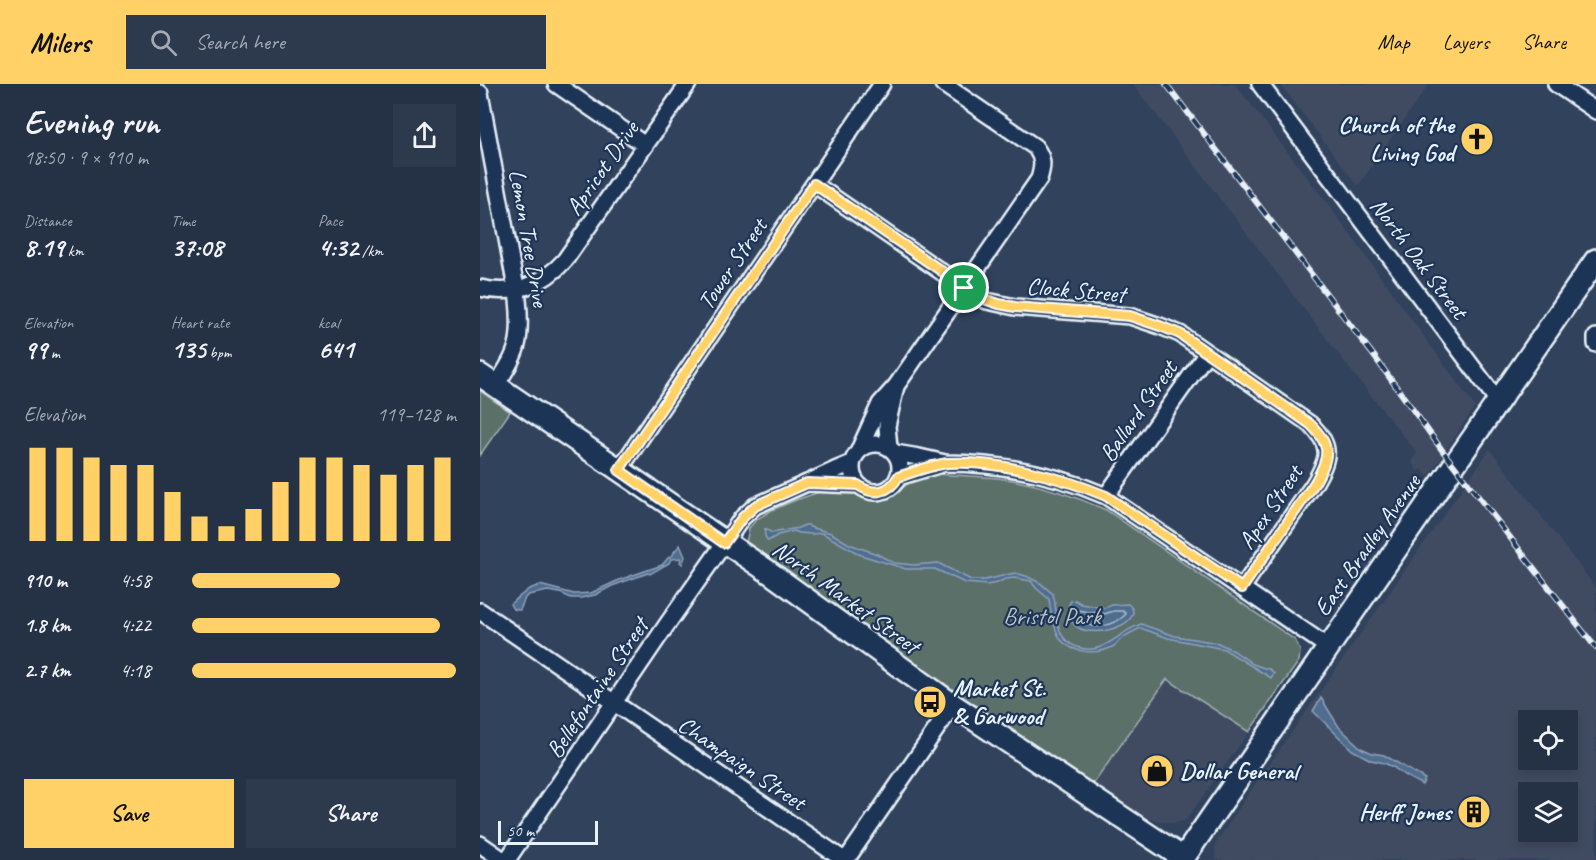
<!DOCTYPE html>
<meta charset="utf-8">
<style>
:root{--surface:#253246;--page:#2d3a4d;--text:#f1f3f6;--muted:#a3aab3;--line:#424d5f;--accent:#ffd166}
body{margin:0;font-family:Caveat,sans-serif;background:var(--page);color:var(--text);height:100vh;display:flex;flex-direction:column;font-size:22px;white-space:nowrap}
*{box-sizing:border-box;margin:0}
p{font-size:20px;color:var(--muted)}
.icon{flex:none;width:33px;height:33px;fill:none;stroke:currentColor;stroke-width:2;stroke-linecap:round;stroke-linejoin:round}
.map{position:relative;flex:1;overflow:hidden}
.sheet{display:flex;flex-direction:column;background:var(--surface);width:480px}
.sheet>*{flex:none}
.controls{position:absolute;left:1038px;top:626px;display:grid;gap:12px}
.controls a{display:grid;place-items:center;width:60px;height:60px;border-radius:0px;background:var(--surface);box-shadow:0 3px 9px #0003,0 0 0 2px var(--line);font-size:30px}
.scale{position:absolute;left:18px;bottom:15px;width:100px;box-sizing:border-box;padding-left:6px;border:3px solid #e8f1f8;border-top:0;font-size:16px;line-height:21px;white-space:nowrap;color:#e8f1f8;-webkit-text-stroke:4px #1d3557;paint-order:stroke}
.pin{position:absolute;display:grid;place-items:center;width:51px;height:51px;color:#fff;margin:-26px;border:3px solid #fff;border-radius:50%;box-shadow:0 2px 6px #0007}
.round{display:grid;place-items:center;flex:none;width:63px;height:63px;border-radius:0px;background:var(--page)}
.headline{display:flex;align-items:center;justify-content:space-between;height:102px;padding:0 24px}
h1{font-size:33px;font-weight:700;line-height:45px}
.metrics{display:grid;grid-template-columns:repeat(3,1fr);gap:9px;height:102px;padding:6px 24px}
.metrics div{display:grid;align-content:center}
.metrics b{font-size:26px;font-weight:700}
.metrics small{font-size:16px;font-weight:400}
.metrics p{font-size:16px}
.chart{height:168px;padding:12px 24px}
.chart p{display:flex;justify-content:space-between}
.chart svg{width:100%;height:108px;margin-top:6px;stroke:var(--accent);stroke-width:6}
.cta{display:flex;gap:12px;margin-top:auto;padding:12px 24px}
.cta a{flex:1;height:69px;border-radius:0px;background:var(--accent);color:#111;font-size:24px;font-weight:700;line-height:69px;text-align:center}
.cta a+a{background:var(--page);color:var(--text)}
ul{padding:0 24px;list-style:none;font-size:20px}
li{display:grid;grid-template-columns:96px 72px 1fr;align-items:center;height:45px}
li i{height:15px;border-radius:8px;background:var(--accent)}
header{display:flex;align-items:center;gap:36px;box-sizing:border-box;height:84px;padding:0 30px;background:var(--accent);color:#111}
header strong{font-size:28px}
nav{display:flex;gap:33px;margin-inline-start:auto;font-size:21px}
.search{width:420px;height:54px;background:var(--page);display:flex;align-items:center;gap:15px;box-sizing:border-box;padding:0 21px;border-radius:0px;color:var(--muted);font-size:22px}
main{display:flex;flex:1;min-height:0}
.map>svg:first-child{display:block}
.built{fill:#3f4b62;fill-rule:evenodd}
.green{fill:#5c706b;stroke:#a2b0b2;stroke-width:1.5}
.water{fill:#506d8f;stroke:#8da2b9;stroke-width:1.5}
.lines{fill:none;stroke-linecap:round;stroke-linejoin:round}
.shore{stroke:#abbcce;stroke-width:1.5}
.minor-casing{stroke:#e8f1f8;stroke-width:20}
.secondary-casing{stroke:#e8f1f8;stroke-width:26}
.minor{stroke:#1d3557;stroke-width:15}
.secondary{stroke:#1d3557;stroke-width:21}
.rail-casing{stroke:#e8f1f8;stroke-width:6}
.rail{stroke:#1d3557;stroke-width:4;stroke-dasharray:11;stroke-linecap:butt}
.route-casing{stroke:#fff;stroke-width:12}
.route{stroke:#ffd166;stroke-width:8}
.labels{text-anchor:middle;stroke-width:4.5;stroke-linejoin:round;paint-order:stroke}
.poi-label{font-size:24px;font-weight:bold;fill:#e8f1f8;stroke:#1d3557;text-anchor:end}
.street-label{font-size:24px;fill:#e8f1f8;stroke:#1d3557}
.park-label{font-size:24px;fill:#b7c4c7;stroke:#1d3557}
</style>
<header>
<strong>Milers</strong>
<div class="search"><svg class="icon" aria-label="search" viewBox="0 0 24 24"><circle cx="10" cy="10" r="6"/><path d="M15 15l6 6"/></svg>Search here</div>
<nav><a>Map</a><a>Layers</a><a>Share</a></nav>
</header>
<main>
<section class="sheet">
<div class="headline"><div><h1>Evening run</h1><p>18:50 · 9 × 910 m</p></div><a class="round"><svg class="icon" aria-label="share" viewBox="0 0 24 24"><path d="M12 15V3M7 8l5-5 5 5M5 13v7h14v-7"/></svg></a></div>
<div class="metrics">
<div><p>Distance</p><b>8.19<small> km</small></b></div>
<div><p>Time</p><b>37:08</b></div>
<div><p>Pace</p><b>4:32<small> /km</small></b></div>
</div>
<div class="metrics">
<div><p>Elevation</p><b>99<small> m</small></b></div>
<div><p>Heart rate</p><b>135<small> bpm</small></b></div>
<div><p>kcal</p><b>641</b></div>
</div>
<div class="chart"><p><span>Elevation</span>119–128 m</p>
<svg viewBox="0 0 160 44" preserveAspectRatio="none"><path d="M5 44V6M15 44V6M25 44V10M35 44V13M45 44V13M55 44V24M65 44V34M75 44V38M85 44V31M95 44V20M105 44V10M115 44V10M125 44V13M135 44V17M145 44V13M155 44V10"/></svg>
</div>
<ul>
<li><b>910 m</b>4:58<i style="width:56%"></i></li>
<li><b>1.8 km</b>4:22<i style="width:94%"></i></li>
<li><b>2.7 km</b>4:18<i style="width:100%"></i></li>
</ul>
<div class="cta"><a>Save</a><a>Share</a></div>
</section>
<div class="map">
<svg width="1116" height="776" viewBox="0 0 1116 776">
<rect width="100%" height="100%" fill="#31425d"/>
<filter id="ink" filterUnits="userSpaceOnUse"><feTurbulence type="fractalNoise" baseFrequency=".0167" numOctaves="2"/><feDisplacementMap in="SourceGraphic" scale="12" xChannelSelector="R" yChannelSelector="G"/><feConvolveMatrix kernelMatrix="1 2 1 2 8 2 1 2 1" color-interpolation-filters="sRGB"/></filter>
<g filter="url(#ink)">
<path class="built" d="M 653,0 L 755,0 L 854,128 L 995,323 L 948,393 L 942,385 L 937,387 L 932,378 L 937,369 L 865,279 Z
M 800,0 L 949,0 L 878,102 Z
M 1010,365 L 1116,504 L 1116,776 L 736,776 L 735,763 L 736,759 L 769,709 ZM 1048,636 L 1088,636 L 1088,675 L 1048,675 ZM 1048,708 L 1088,708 L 1088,747 L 1048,747 Z
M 687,595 L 769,648 L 706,736 L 693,739 L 669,735 L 649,726 L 612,702 Z"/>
<path class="green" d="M 0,307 L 30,328 L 0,371 Z
M 456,390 C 481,392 507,392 532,396 C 565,402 595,412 626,426 L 815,556 L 820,567 L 819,577 L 769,648 L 687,595 L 612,702 L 274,468 L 266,459 L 269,444 L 277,435 L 292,426 L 316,416 L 354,403 L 388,414 L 400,415 L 415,409 L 435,395 Z"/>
<path class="water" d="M 325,441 L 328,441 L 330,443 L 351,449 L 369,460 L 397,470 L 414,479 L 434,481 L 458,479 L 491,496 L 505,496 L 535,489 L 546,492 L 560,499 L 573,510 C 576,522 576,535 580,547 C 583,555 589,560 597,563 C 616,570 629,559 644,549 C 649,545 655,543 661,540 L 695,552 L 738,559 L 754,567 L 773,580 L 784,584 L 789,585 L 794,589 L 791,594 L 744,565 L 688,554 L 661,544 C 654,547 646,551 640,556 C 637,559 638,559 634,562 C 619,571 593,570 581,556 C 575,548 570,526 569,515 L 556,504 L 551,497 L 535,494 L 525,495 L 517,499 L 507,501 L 485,499 L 455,485 L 426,485 L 381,471 L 342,449 L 331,450 L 319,449 L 314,447 L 298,451 L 288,457 C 285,453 284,451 285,445 L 292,449 L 318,444 Z
M 200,461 L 205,473 L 202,480 L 200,478 L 201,474 L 191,475 L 189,479 L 170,490 L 168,489 L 132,502 L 115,511 L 101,514 L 91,514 L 80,509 L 68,507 L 48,511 L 45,514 L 40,526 C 34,526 32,525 30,520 L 49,505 L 60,501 L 94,510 L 111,509 L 139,496 L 182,481 L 188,474 L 193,471 L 194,468 Z
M 595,516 L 602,520 L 624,524 L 632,521 L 648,520 C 672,539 600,563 590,534 C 589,530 589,524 589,520 L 591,517 Z
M 841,614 L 859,643 L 881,664 L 892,669 L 904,671 L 945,695 L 942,701 L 924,691 L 913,683 L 904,679 L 891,676 L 872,666 L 833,627 Z"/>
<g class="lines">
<path class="shore" d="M 597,526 L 624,530 L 634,527 L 643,527 L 646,530 C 635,543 606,549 596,531 Z"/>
<defs>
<path id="minor" d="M 76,0 L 165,61
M 780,0 L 1018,317
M 1076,0 L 1116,27
M 0,9 L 38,215 C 42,255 39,269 15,302
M 334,100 L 498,213 L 507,217 L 535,223 L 650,232 L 680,242 L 700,250 L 830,340 C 853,362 849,374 834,400 L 762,504
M 0,204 C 33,212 63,201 85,176 L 208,0
M 1116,253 L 1116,260
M 416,302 L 559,95 C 563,82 564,75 555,63 L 463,0
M372 384a24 24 0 1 1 48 0a24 24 0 1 1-48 0Z
M 379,366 L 400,320 L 416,302 L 407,342 L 409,364
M 415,369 L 439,373 L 465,379 L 418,393
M 372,379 L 355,386 L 327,399 L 378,401
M 465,379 C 520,379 575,390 626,412 L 848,563
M 139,386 L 402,0
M 626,412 L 727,269
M 0,527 L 364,776
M 0,760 L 23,776
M 27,776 L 188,539 L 262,434 L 275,422 L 327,399
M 366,776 L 473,621"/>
<path id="secondary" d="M 0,291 L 289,488 L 473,621 L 703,774
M 702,776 C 839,575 978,376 1116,176"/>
</defs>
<use href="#minor" class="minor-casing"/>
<use href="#secondary" class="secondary-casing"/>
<use href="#minor" class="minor"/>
<use href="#secondary" class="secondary"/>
<defs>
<path id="rail" d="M 686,0 L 894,272 L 962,366 L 1116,564"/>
</defs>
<use href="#rail" class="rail-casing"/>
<use href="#rail" class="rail"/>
</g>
</g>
<g class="lines" filter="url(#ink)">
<defs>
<path id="route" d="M 334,100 L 501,214 L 519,220 L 535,223 L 650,232 L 680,242 L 700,250 L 830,340 C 853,362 849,374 834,400 L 762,504 L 626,412 C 581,393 516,376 468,379 C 451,381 434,388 418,393 C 409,409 393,412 378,401 L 327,399 L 295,413 L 275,422 L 262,434 L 244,459 L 139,386 Z"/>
</defs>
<use href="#route" class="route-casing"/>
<use href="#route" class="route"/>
</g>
<defs>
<symbol id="church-disc" viewBox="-11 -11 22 22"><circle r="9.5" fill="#ffd166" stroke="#1d3557"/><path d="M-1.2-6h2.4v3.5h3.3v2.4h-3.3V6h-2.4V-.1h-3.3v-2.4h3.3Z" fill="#111"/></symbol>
<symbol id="bus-disc" viewBox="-11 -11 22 22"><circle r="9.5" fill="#ffd166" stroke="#1d3557"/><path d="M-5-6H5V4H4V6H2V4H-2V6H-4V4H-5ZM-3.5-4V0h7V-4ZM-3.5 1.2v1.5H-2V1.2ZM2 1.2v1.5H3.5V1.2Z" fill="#111"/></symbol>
<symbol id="shop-disc" viewBox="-11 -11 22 22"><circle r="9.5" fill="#ffd166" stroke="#1d3557"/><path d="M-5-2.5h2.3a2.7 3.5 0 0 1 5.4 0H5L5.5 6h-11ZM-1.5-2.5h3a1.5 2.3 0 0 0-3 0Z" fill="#111"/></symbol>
<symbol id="building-disc" viewBox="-11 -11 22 22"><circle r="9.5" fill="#ffd166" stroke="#1d3557"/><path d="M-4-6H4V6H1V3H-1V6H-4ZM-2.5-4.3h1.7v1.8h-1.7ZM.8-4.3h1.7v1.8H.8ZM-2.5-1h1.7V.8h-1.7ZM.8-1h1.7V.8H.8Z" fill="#111"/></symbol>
</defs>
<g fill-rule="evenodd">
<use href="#church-disc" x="978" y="36" width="38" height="38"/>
<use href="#bus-disc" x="431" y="599" width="38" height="38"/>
<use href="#shop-disc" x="658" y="668" width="38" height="38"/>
<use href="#building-disc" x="975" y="709" width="38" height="38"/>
</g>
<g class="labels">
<g class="poi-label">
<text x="974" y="49">Church of the<tspan x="974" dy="28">Living God</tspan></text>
<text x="473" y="612" text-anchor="start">Market St.<tspan x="473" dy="28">&amp; Garwood</tspan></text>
<text x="700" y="695" text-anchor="start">Dollar General</text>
<text x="971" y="736">Herff Jones</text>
</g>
<g class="street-label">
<text transform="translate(122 84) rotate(-55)" y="8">Apricot Drive</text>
<text transform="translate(49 154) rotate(80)" y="8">Lemon Tree Drive</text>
<text transform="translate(939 174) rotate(53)" y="8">North Oak Street</text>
<text transform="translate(252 180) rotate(-56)" y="8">Tower Street</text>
<text transform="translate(596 206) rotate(5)" y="8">Clock Street</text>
<text transform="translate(658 327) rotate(-55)" y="8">Ballard Street</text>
<text transform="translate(790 423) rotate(-56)" y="8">Apex Street</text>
<text transform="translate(887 461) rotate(-55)" y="8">East Bradley Avenue</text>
<text transform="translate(366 513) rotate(36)" y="8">North Market Street</text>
<text transform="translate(117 604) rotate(-56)" y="8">Bellefontaine Street</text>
<text transform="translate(262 679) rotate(34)" y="8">Champaign Street</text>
</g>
<g class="park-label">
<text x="572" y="540">Bristol Park</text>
</g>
</g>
</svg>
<div class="controls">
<a><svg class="icon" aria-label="locate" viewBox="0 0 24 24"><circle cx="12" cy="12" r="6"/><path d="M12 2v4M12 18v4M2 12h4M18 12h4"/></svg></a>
<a><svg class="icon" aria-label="layers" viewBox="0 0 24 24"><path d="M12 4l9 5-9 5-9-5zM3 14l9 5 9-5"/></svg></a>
</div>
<div class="scale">50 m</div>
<div class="pin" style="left:484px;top:204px;background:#1e9e55"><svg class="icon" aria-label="arrive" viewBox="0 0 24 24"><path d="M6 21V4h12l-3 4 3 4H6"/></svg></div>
</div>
</main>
